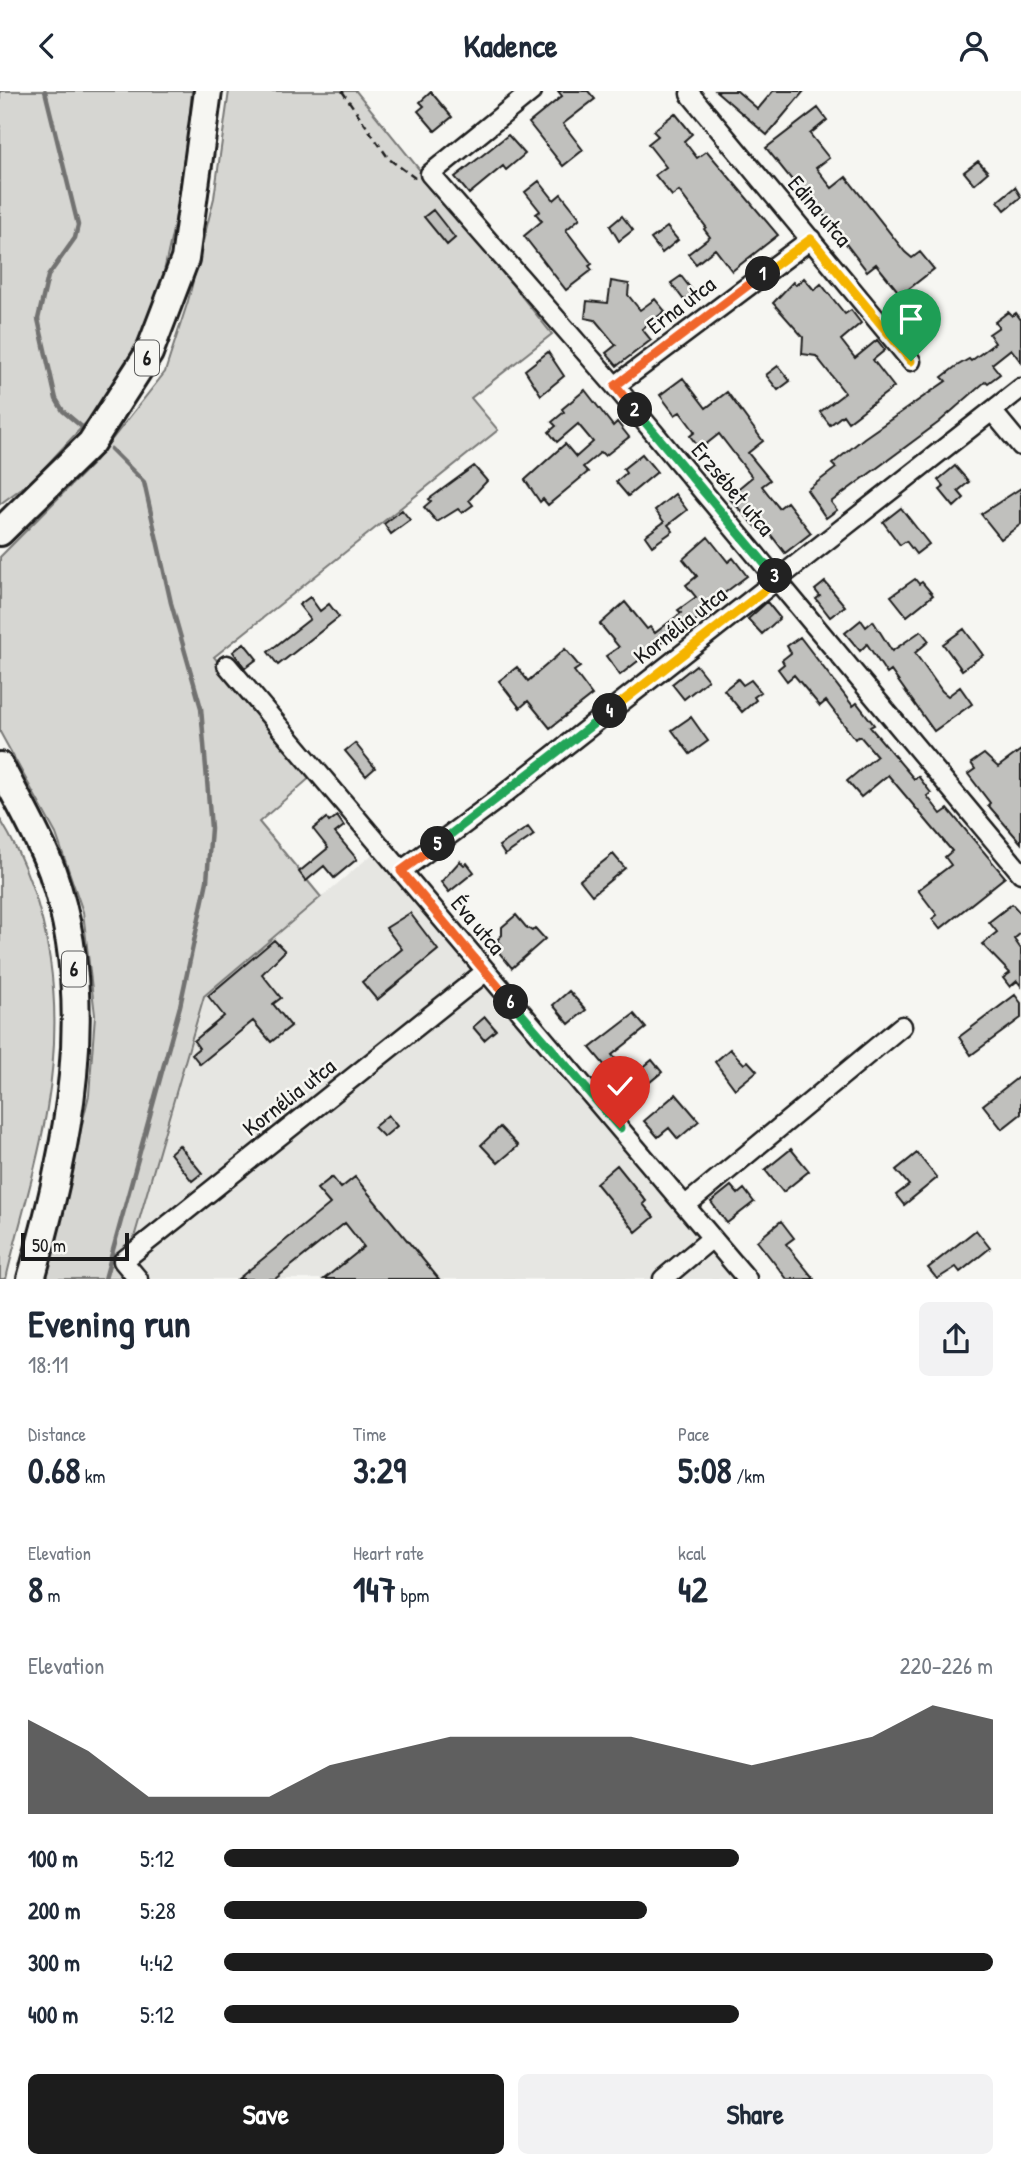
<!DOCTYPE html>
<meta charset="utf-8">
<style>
:root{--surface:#fff;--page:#f2f2f3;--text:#1f2937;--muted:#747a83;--accent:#1c1c1c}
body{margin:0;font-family:"Patrick Hand",sans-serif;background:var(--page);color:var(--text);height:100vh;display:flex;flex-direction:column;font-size:26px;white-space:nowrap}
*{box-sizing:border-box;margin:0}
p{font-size:23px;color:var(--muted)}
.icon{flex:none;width:38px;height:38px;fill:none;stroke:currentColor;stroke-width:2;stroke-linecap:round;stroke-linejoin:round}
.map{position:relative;height:1188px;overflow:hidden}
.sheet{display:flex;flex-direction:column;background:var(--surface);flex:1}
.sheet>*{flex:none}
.scale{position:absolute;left:21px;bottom:18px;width:108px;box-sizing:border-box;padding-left:7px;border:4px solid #1c1c1c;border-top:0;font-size:19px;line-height:24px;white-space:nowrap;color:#1c1c1c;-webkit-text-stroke:5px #f6f6f2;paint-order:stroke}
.pin{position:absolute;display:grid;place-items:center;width:60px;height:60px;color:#fff;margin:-72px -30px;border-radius:50% 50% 50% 0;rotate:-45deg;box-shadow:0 0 7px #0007}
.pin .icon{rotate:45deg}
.km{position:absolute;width:35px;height:35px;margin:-18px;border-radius:50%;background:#222;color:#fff;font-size:19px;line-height:35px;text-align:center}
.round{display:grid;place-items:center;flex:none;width:74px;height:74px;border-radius:10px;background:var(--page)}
.headline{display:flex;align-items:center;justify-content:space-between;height:119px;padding:0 28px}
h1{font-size:38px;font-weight:700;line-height:52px}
.stats{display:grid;grid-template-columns:repeat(3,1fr);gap:10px;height:119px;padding:7px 28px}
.stats div{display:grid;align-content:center}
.stats b{font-size:35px;font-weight:700}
.stats small{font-size:19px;font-weight:400}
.stats p{font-size:19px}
.chart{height:196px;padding:14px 28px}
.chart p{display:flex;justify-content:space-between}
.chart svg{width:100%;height:126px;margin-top:7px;fill:var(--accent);opacity:.7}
.button{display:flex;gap:14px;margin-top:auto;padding:14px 28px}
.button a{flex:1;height:80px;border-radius:10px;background:var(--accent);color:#fff;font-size:28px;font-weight:700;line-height:80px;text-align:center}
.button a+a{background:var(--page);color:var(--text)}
ul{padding:0 28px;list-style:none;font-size:23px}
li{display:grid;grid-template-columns:112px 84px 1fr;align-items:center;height:52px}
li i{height:18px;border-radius:9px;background:var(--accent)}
header{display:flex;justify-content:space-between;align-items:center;height:91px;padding:0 28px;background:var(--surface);font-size:32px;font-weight:700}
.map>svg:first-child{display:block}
.built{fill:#e6e6e2}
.green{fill:#d6d6d2;stroke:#797977;stroke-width:2}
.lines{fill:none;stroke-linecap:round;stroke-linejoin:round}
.stream{stroke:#727271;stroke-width:4.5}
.building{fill:#c0c0bd;stroke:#1c1c1c;stroke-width:2}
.street-casing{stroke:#1c1c1c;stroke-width:23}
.primary-casing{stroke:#1c1c1c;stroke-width:32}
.path{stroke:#1c1c1c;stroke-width:2.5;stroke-dasharray:7 5;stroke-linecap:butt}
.street{stroke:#f6f6f2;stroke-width:18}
.primary{stroke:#f6f6f2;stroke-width:26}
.split-1-casing{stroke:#fff;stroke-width:14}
.split-2-casing{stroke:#fff;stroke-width:14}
.split-3-casing{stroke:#fff;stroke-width:14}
.split-4-casing{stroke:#fff;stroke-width:14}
.split-5-casing{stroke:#fff;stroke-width:14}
.split-6-casing{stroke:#fff;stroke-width:14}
.split-7-casing{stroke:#fff;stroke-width:14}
.split-1{stroke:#f5b400;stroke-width:9}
.split-2{stroke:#f0652b;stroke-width:9}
.split-3{stroke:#22a559;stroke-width:9}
.split-4{stroke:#f5b400;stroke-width:9}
.split-5{stroke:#22a559;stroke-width:9}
.split-6{stroke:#f0652b;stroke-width:9}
.split-7{stroke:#22a559;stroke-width:9}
.labels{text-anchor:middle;stroke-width:5;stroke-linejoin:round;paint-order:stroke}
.shield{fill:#f6f6f2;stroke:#5d5d5c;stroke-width:2}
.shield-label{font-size:21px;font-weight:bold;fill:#1c1c1c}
.street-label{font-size:23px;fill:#1c1c1c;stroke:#f6f6f2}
</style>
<header><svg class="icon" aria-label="back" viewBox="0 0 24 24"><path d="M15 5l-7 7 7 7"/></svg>Kadence<svg class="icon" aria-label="person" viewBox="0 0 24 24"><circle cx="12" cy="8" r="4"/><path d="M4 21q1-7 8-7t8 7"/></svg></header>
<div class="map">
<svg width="1021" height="1188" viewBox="0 0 1021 1188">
<rect width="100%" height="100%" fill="#f6f6f2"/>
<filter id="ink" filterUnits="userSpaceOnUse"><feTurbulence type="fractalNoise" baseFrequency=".0143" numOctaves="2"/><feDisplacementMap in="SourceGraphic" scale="14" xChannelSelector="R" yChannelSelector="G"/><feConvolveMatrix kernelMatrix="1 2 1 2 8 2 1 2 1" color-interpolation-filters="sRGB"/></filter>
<g filter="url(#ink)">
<path class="built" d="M 375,761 L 738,1188 L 122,1188 L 204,905 Z"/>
<path class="green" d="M 0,0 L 192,0 L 183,92 L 157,213 L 106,310 L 34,388 L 0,413 Z
M 229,0 L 356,0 L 552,243 L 471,307 L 498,339 L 214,566 L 312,685 L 259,731 L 321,806 L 204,905 L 122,1188 L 44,1188 L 89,1004 L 95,924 L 83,821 L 56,743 L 0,641 L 0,466 L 94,371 L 165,281 L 188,210 L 214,107 Z
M 0,728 C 53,815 64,917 47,1017 C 38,1075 19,1131 6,1188 L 0,1188 Z"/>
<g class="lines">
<path class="stream" d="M 45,0 L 78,134 L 75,147 L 48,185 L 38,228 L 56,308 L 63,320 L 82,336
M 105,1188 L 180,915 L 207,790 L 211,737 L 201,617 L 171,512 L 144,391 L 111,358"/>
</g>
<path class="building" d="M 558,0 L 588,0 L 595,8 L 563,33 L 583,59 L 563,75 L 529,32 L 562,5 Z
M 716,0 L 737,0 L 758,18 L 773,0 L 804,0 L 767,44 Z
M 431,1 L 452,26 L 435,40 L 418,20 L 424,15 L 420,11 Z
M 818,17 L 827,29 L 810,43 L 829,67 L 816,77 L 832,97 L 846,86 L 905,161 L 912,167 L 920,161 L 934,178 L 901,204 L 876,173 L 867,180 L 819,118 L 817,120 L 766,57 Z
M 675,22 L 692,43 L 684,50 L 697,67 L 707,60 L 778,144 L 732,180 L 715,158 L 696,173 L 688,163 L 710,146 L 704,138 L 706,136 L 679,100 L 672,105 L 655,84 L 666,76 L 648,53 L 658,45 L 653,40 Z
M 508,44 L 525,63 L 506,79 L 503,75 L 469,103 L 455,86 Z
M 978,70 L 988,81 L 974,93 L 964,81 Z
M 539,90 L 554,109 L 561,103 L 580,127 L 566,139 L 592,173 L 589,175 L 592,179 L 566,199 L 524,145 L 542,130 L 536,123 L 540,120 L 525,101 Z
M 1015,96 L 1021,106 L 1005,119 L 998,110 Z
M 433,119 L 455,147 L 447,154 L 424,126 Z
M 622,125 L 633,139 L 619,150 L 610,135 Z
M 667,136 L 678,149 L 662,162 L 651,148 Z
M 681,185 L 695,203 L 688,208 L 683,208 L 671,192 Z
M 804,187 L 814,199 L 821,193 L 845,223 L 851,219 L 861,232 L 841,249 L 855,267 L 877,249 L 885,259 L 873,269 L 894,296 L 848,331 L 843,324 L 830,334 L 820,321 L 845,302 L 816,265 L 802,263 L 803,246 L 773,212 L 793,191 L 796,194 Z
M 611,190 L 629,193 L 628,204 L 640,219 L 655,208 L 665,220 L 642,238 L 651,249 L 617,275 L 606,262 L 616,254 L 595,229 L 585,227 L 587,210 L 608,212 Z
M 1008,221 L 1012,225 L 1016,222 L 1021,229 L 1021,271 L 1011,258 L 992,273 L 1000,283 L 988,292 L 986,290 L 938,332 L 831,411 L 837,419 L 826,427 L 807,399 L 836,377 L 832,373 L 864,347 L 946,290 L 942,286 L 955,276 L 969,268 L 971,270 L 995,252 L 989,243 L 999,236 L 995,231 Z
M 548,261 L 564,285 L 541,304 L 525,279 Z
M 778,275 L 790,290 L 778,299 L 766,284 Z
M 683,287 L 706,317 L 727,301 L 763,350 L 748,362 L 770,389 L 762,395 L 779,417 L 787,411 L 811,442 L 785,462 L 764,435 L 759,439 L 728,406 L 752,386 L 719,343 L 700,358 L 690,345 L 695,341 L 680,321 L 675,324 L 660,304 Z
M 585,299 L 613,335 L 617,331 L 629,346 L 605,365 L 601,361 L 583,376 L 588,381 L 548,414 L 543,408 L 540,411 L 525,389 L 565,353 L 576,366 L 593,351 L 578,333 L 557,351 L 549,341 L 556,335 L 552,331 L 564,321 L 562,318 Z
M 642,363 L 657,381 L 628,405 L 616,391 L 626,382 L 623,378 Z
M 474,375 L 487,390 L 469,409 L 473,414 L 462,422 L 458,418 L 437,431 L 424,416 L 431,410 L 429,408 Z
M 955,375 L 969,391 L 958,400 L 964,407 L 954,416 L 940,399 L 944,396 L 938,389 Z
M 1021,397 L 1021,433 L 1001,448 L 981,423 Z
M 675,403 L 687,419 L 668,434 L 673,440 L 652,455 L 645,445 L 664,431 L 655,419 Z
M 901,417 L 929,453 L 916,463 L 906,450 L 900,454 L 883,431 Z
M 402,419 L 410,429 L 391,443 L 384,433 Z
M 708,446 L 728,471 L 733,467 L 747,485 L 702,519 L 705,522 L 690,534 L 688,531 L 620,584 L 606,565 L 619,556 L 600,533 L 625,511 L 647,538 L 650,536 L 655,542 L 681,522 L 678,519 L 696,506 L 686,494 L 697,485 L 683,468 Z
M 915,488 L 919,493 L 922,491 L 933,504 L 907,525 L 891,505 Z
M 825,491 L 845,515 L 830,526 L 816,508 L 820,505 L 815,499 Z
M 310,506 L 320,520 L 329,513 L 339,526 L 278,574 L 268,561 L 310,528 L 299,514 Z
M 767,511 L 780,527 L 762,543 L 748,528 Z
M 861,529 L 866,536 L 873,530 L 892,560 L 921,540 L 929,550 L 915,562 L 942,600 L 948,605 L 960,596 L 972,613 L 934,640 L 891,580 L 887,583 L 867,553 L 860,560 L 845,542 Z
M 964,538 L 983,564 L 962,579 L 943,553 Z
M 800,546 L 853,615 L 857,612 L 874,634 L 870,636 L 914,688 L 918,685 L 931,702 L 927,705 L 941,723 L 948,718 L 1005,786 L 940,838 L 932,828 L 937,824 L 918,799 L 951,774 L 945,766 L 952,760 L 888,684 L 861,706 L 847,690 L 877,665 L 860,645 L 855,648 L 826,610 L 820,615 L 794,584 L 787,590 L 778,578 L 784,573 L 782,569 L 791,562 L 787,555 Z
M 244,552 L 257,568 L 245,577 L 233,561 Z
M 565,558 L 580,576 L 574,580 L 592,604 L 550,637 L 528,610 L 520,617 L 499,590 L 517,576 L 528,590 Z
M 696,574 L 708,589 L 684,608 L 672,593 Z
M 738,588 L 743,594 L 751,589 L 761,601 L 754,606 L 756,609 L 742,621 L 724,599 Z
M 691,626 L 708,650 L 690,663 L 672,639 Z
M 355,652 L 375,677 L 366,685 L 345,660 Z
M 1021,659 L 1021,752 L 988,714 L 990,712 L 968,683 L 975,678 L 971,672 L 984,663 L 998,676 Z
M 337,725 L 344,735 L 335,742 L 357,768 L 334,787 L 324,775 L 306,790 L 299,781 L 328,757 L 313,738 L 326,727 L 329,731 Z
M 528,736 L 534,744 L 505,764 L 499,755 Z
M 613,763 L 625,777 L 592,804 L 580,789 Z
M 460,770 L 464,774 L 467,772 L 474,781 L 449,801 L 441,791 Z
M 1012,813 L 1021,823 L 1021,842 L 1014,848 L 1021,858 L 1021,895 L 1017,890 L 1010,896 L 1003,887 L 1010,882 L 982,853 L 997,841 L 989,831 Z
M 410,822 L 438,859 L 377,909 L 362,891 L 402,858 L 386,837 Z
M 516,824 L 526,836 L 532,840 L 535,837 L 545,848 L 512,877 L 496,858 L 501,854 L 497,849 L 502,844 L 502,836 Z
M 274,849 L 285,860 L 262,883 L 281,907 L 273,913 L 291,935 L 271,951 L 253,930 L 200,973 L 192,963 L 199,957 L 194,950 L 224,925 L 208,905 Z
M 569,900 L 586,919 L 569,933 L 553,914 Z
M 1015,904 L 1021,912 L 1021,927 L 971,964 L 959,946 Z
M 634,923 L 646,937 L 612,964 L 631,986 L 652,969 L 662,981 L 627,1010 L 612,992 L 616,988 L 590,957 Z
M 485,926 L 496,939 L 484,949 L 473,936 Z
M 730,958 L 744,973 L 748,970 L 757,980 L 735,998 L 715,971 Z
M 1021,984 L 1021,1023 L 1002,1038 L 983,1014 Z
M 676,1003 L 699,1030 L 678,1048 L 669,1037 L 658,1046 L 644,1030 Z
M 388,1024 L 397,1035 L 384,1046 L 374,1036 Z
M 500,1036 L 518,1055 L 498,1072 L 481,1054 Z
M 179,1054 L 202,1082 L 192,1090 L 170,1062 Z
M 791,1058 L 809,1080 L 783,1101 L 765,1079 Z
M 917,1062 L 937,1087 L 904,1114 L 896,1104 L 909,1094 L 896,1079 Z
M 617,1074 L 646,1110 L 643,1113 L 654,1126 L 636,1141 L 596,1092 Z
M 332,1086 L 341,1097 L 355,1086 L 439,1188 L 324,1188 L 364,1156 L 345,1132 L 275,1188 L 238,1188 L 330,1113 L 317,1098 Z
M 731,1095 L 738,1103 L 744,1098 L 754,1111 L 727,1132 L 711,1111 Z
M 781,1130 L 794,1147 L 786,1153 L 814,1188 L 787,1188 L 757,1150 Z
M 976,1139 L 990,1157 L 960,1181 L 956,1176 L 937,1188 L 928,1177 Z"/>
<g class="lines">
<defs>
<path id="street" d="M 532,0 L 430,83 L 615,295 L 1021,782
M 690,3 L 911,270
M 615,295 L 811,148
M 992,320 L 1021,355
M 227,574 L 747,1188
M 401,780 L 494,711 L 1021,297
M 686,1114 L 902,935
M 138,1188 L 123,1170 L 485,881
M 663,1188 L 712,1147"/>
<path id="primary" d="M 0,441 L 91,352 L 149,262 L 185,168 L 208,0
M 0,675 C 18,710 38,743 52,780 C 99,913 68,1056 31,1188"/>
</defs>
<use href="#street" class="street-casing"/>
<use href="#primary" class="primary-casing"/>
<path class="path" d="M 342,0 L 389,68 L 415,87"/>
<use href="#street" class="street"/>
<use href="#primary" class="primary"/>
</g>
</g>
<g class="lines" filter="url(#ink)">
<defs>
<path id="split-1" d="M 763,183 L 811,148 L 911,270"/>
<path id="split-2" d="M 635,319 L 615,295 L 763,183"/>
<path id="split-3" d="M 635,319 L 775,485"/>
<path id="split-4" d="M 610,620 L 778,489 L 775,485"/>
<path id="split-5" d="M 438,753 L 610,620"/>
<path id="split-6" d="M 438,753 L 401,780 L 511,911"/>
<path id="split-7" d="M 511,911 L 620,1037"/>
</defs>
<use href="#split-1" class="split-1-casing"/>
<use href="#split-2" class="split-2-casing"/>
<use href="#split-3" class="split-3-casing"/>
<use href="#split-4" class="split-4-casing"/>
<use href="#split-5" class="split-5-casing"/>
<use href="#split-6" class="split-6-casing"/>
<use href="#split-7" class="split-7-casing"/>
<use href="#split-1" class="split-1"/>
<use href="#split-2" class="split-2"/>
<use href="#split-3" class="split-3"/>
<use href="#split-4" class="split-4"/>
<use href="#split-5" class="split-5"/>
<use href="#split-6" class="split-6"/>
<use href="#split-7" class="split-7"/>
</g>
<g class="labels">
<g class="shield">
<rect x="135" y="249.5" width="24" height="35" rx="5"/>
<rect x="62" y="860.5" width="24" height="35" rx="5"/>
</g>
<g class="shield-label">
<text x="147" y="274">6</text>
<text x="74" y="885">6</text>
</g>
<g class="street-label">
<text transform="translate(820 120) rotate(50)" y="8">Edina utca</text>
<text transform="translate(681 214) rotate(-37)" y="8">Erna utca</text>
<text transform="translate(733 398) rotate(50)" y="8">Erzsébet utca</text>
<text transform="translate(680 534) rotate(-38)" y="8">Kornélia utca</text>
<text transform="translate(478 834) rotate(50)" y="8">Éva utca</text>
<text transform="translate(289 1006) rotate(-38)" y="8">Kornélia utca</text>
</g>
</g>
</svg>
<div class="scale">50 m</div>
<div class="pin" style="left:911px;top:270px;background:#1e9e55"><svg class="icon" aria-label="arrive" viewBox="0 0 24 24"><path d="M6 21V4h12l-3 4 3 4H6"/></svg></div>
<div class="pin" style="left:620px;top:1037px;background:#d93025"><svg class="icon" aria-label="check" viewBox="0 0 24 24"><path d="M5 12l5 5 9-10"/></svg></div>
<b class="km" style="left:763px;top:183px">1</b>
<b class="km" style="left:635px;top:319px">2</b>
<b class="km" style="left:775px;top:485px">3</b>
<b class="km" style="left:610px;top:620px">4</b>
<b class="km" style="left:438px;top:753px">5</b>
<b class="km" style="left:511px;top:911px">6</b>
</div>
<section class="sheet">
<div class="headline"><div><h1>Evening run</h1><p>18:11</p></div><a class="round"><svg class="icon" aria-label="share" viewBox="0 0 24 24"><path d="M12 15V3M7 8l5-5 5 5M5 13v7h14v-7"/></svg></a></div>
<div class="stats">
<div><p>Distance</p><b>0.68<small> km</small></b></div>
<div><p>Time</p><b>3:29</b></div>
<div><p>Pace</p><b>5:08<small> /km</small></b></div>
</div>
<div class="stats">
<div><p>Elevation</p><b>8<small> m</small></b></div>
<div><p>Heart rate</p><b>147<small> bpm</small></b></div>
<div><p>kcal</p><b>42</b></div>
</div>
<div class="chart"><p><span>Elevation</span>220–226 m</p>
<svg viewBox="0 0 160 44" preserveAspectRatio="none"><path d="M0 44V11L10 22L20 38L30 38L40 38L50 27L60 22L70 17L80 17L90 17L100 17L110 22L120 27L130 22L140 17L150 6L160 11V44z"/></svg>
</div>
<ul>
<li><b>100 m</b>5:12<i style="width:67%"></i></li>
<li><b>200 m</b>5:28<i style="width:55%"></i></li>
<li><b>300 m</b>4:42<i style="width:100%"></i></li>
<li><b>400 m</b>5:12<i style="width:67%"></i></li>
</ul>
<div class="button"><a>Save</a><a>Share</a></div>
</section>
